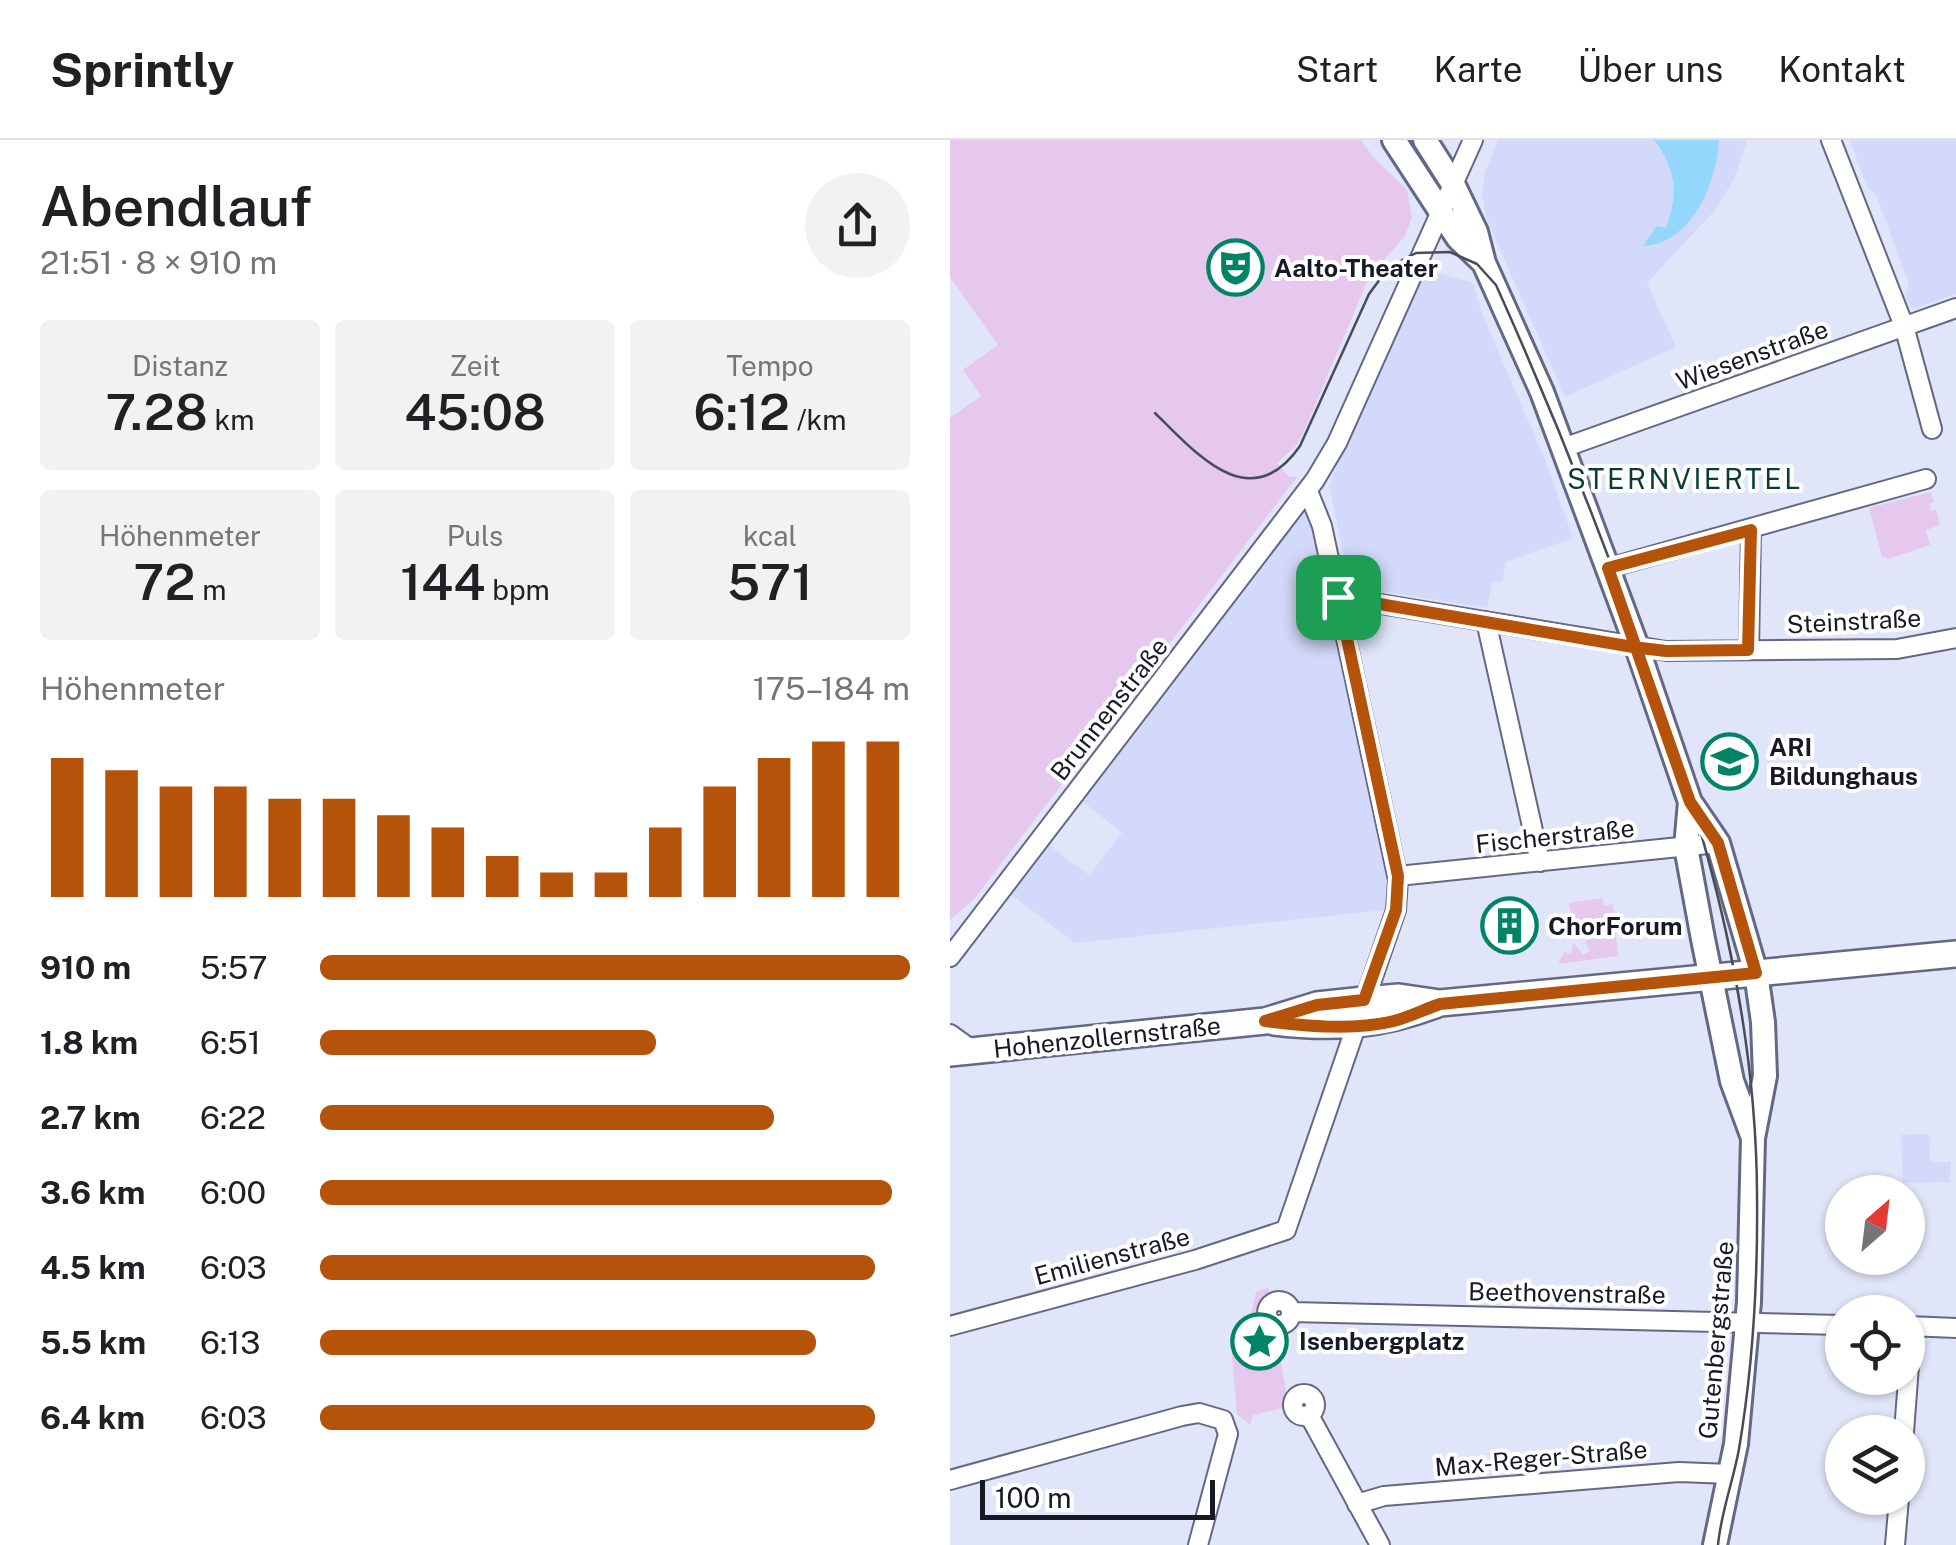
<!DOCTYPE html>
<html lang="de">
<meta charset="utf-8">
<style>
:root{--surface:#fff;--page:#f2f2f2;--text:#202124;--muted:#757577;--line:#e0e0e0;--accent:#b45309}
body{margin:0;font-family:"Public Sans",sans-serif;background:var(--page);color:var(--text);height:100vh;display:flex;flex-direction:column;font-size:38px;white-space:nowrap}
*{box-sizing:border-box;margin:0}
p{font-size:32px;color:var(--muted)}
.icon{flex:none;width:55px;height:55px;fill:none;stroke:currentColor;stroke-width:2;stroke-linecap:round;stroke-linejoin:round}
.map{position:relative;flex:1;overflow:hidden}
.details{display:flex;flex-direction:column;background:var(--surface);width:950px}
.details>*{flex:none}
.needle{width:65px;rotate:28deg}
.controls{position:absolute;left:875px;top:1035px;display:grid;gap:20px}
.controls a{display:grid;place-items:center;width:100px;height:100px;border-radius:50%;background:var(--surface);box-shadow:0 2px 8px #0004;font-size:50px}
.scale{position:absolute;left:30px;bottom:25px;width:235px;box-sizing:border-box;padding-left:10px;border:5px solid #171a25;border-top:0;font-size:28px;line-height:35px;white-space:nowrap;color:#171a25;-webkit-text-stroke:8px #fff;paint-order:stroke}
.pin{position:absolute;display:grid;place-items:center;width:85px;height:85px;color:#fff;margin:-42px;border-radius:20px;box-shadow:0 5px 15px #0006}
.round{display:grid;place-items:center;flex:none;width:105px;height:105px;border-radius:52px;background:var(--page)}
.headline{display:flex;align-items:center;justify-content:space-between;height:170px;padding:0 40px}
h1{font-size:55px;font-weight:600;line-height:75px}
.stats{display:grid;grid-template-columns:repeat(3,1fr);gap:15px;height:170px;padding:10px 40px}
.stats div{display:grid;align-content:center;border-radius:10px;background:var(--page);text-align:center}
.stats b{font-size:50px;font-weight:600}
.stats small{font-size:28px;font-weight:400}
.stats p{font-size:28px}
.chart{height:280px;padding:20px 40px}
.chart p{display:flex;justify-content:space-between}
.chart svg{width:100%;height:180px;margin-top:10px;stroke:var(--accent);stroke-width:6}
ul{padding:0 40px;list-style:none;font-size:32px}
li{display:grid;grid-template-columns:160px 120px 1fr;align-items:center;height:75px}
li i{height:25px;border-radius:12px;background:var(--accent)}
header{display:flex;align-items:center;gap:60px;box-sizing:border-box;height:140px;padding:0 50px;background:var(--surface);border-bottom:2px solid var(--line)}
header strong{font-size:48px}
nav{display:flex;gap:55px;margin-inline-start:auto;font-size:35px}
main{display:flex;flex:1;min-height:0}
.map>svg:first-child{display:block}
.built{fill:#d3d9fa}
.green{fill:#e6c7ee}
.water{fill:#93d7fd}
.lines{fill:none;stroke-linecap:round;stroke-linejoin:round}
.minor-casing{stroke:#636885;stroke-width:22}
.tertiary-casing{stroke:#636885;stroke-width:28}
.secondary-casing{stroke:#636885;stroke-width:30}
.minor{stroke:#fff;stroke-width:18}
.tertiary{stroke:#fff;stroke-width:22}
.secondary{stroke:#fff;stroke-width:25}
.tram{stroke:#484c59;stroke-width:2.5}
.route-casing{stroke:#fff;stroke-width:20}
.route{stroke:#b45309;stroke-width:12}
.labels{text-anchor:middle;stroke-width:8;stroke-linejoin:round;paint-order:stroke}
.poi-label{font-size:25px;font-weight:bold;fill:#171a25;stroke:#fff;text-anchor:start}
.street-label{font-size:25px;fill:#171a25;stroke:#fff}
.neighbourhood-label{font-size:28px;letter-spacing:2.5px;fill:#093e2f;stroke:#fff}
</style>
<header>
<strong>Sprintly</strong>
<nav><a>Start</a><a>Karte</a><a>Über uns</a><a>Kontakt</a></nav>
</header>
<main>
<section class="details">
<div class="headline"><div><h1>Abendlauf</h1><p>21:51 · 8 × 910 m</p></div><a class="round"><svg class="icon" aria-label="share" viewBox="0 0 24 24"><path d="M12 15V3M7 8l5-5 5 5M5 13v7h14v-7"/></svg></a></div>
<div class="stats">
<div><p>Distanz</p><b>7.28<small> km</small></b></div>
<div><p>Zeit</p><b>45:08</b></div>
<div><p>Tempo</p><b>6:12<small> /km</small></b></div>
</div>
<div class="stats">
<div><p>Höhenmeter</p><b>72<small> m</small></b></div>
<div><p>Puls</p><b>144<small> bpm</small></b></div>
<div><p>kcal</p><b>571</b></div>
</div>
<div class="chart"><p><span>Höhenmeter</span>175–184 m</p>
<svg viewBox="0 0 160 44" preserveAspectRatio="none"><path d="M5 44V10M15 44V13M25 44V17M35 44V17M45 44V20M55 44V20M65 44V24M75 44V27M85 44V34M95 44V38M105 44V38M115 44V27M125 44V17M135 44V10M145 44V6M155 44V6"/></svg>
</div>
<ul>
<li><b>910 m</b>5:57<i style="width:100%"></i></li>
<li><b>1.8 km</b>6:51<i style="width:57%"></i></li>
<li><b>2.7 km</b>6:22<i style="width:77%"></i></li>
<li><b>3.6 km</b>6:00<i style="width:97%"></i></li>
<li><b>4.5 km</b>6:03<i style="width:94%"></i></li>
<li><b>5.5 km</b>6:13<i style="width:84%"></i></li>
<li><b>6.4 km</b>6:03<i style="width:94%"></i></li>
</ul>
</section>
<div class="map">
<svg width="1006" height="1405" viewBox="0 0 1006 1405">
<rect width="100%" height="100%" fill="#e0e5f9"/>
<path class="built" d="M 548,0 L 797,0 L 784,39 L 766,69 L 697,143 L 726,207 L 615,257 L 537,80 L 532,56 L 535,32 Z
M 900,0 L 1006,0 L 1006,154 L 966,168 L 960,166 L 955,157 L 959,144 L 926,55 L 917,47 Z
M 470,128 L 523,143 L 533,176 L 594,317 L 623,398 L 556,422 L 552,442 L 542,441 L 537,468 L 400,446 L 379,346 L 408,271 Z
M 356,358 L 369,387 L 445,769 L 125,803 L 54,749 L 92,700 L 139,735 L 172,693 L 127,657 Z
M 979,994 L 980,1022 L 1001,1022 L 1000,1042 L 953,1043 L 951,995 Z"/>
<path class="green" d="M 0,0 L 411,0 L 423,17 L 457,50 L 462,77 L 455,96 L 419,137 L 355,289 L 346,306 L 327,323 L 339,337 L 347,337 L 24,759 L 0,780 L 0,278 L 31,256 L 13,230 L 48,205 L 0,137 Z
M 981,352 L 984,362 L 979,364 L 981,371 L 986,370 L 990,385 L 976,390 L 980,405 L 938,419 L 932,416 L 919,368 Z
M 652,758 L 654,766 L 663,764 L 668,816 L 608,824 L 614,812 L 621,814 L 623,802 L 633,815 L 640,811 L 635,801 L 645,798 L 644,781 L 625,782 L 618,763 Z
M 318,1148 L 319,1156 C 309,1168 310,1183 325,1190 L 338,1261 L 333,1268 L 303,1275 L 300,1285 L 287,1274 L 281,1205 L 294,1204 L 306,1152 Z"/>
<path class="water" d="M 704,0 L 769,0 C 767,42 742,104 693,106 L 707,86 L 716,88 C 729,54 726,28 704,0 Z"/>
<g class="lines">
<defs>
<path id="minor" d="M 881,0 L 954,186 L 982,289
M 613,308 L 1006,168
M 658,428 L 976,339
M 388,457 L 716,511 L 947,509 L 1006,498
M 536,481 L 590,722
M 799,510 L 801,389
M 448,736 L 768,703
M 0,817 L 365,340 L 387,303 L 523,0
M 0,894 L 22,910
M317 1173a12 12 0 1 1 24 0a12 12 0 1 1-24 0Z
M 341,1172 L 892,1185
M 0,1186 L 245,1120 L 336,1090 L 446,770 L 448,740 L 372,386 L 358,351
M 958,1186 L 1006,1188
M343 1265a11 11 0 1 1 22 0a11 11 0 1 1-22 0Z
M 359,1275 L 430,1405
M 954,1292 L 962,1186
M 0,1340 L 232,1276 L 249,1273 L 273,1280 L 278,1294 L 248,1405
M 407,1364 L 434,1356 L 729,1332 L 780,1334
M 945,1405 L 949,1358"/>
<path id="tertiary" d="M 444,0 L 508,98 L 534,123
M 475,0 L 503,44 L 526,92 L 534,123 L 592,252 L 687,507 L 740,662 L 768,703 L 806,833 L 813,882 L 815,936 L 803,998 L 799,1162 L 786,1304 L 765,1405
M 740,662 L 736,707 L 753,799 L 782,941 L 803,998"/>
<path id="secondary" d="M 324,882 C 383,889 429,886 485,865
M 0,913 L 315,881 L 367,865 L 414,860 L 449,857 L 490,863 L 1006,814"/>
</defs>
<use href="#minor" class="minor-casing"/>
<use href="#tertiary" class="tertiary-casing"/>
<use href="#secondary" class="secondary-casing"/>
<use href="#minor" class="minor"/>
<use href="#tertiary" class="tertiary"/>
<use href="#secondary" class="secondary"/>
<path class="tram" d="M 205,273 C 246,313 300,378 350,306 L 419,154 L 439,127 L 466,113 L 500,112 L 527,124 L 546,145 C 604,274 656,405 702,538 C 760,706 806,874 807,1053 C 808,1137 803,1226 789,1309 C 783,1342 771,1372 768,1405"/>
</g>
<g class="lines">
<defs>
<path id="route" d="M 388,457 L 448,736 L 446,770 L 414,860 L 367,865 L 315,881 C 357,886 403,891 444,881 C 460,877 475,869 490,864 L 806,833 L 768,703 L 740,662 L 658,428 L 801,390 L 798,510 L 716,511 L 691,508 L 683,507 L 388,457"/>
</defs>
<use href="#route" class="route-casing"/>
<use href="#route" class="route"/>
</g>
<defs>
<symbol id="theatre-ring" viewBox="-11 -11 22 22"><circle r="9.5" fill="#fff" stroke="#018365" stroke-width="1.5"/><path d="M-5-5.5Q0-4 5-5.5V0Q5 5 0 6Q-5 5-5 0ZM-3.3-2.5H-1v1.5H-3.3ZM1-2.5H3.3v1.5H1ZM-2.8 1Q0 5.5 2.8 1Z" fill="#018365"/></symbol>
<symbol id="university-ring" viewBox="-11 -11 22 22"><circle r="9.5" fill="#fff" stroke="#018365" stroke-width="1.5"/><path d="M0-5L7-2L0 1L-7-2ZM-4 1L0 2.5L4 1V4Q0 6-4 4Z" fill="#018365"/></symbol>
<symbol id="building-ring" viewBox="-11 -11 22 22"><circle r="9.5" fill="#fff" stroke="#018365" stroke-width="1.5"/><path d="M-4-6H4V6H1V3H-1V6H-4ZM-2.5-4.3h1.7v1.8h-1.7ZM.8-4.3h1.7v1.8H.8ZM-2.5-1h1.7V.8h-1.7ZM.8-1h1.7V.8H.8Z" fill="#018365"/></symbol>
<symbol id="sight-ring" viewBox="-11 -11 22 22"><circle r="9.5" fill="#fff" stroke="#018365" stroke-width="1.5"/><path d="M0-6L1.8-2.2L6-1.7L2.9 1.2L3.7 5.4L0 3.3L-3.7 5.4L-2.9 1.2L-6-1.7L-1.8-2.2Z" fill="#018365"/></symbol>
</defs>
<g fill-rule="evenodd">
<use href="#theatre-ring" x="254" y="96" width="63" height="63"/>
<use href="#university-ring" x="748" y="590" width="63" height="63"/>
<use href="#building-ring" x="528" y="754" width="63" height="63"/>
<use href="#sight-ring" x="278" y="1170" width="63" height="63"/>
</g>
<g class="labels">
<g class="poi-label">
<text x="324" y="137">Aalto-Theater</text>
<text x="819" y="616">ARI<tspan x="819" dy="29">Bildunghaus</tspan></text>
<text x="598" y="795">ChorForum</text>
<text x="349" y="1210">Isenbergplatz</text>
</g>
<g class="street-label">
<text transform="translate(802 215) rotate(-20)" y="9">Wiesenstraße</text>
<text transform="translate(904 481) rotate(-3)" y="9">Steinstraße</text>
<text transform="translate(159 569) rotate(-52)" y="9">Brunnenstraße</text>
<text transform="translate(605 696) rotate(-6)" y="9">Fischerstraße</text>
<text transform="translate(157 897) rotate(-6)" y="9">Hohenzollernstraße</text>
<text transform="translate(162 1116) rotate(-15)" y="9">Emilienstraße</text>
<text transform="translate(617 1153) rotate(1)" y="9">Beethovenstraße</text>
<text transform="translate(766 1200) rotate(-85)" y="9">Gutenbergstraße</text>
<text transform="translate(591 1318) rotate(-5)" y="9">Max-Reger-Straße</text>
</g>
<g class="neighbourhood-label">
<text x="735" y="349">STERNVIERTEL</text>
</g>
</g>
</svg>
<div class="controls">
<a><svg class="needle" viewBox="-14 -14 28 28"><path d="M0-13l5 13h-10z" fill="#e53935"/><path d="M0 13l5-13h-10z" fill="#757577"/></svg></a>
<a><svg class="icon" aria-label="locate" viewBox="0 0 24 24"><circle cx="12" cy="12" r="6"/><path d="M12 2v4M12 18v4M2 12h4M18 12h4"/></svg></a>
<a><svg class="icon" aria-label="layers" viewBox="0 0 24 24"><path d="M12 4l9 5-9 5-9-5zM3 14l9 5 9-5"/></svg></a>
</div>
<div class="scale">100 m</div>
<div class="pin" style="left:388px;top:457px;background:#1e9e55"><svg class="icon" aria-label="arrive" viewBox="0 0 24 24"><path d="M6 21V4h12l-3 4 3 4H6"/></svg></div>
</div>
</main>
